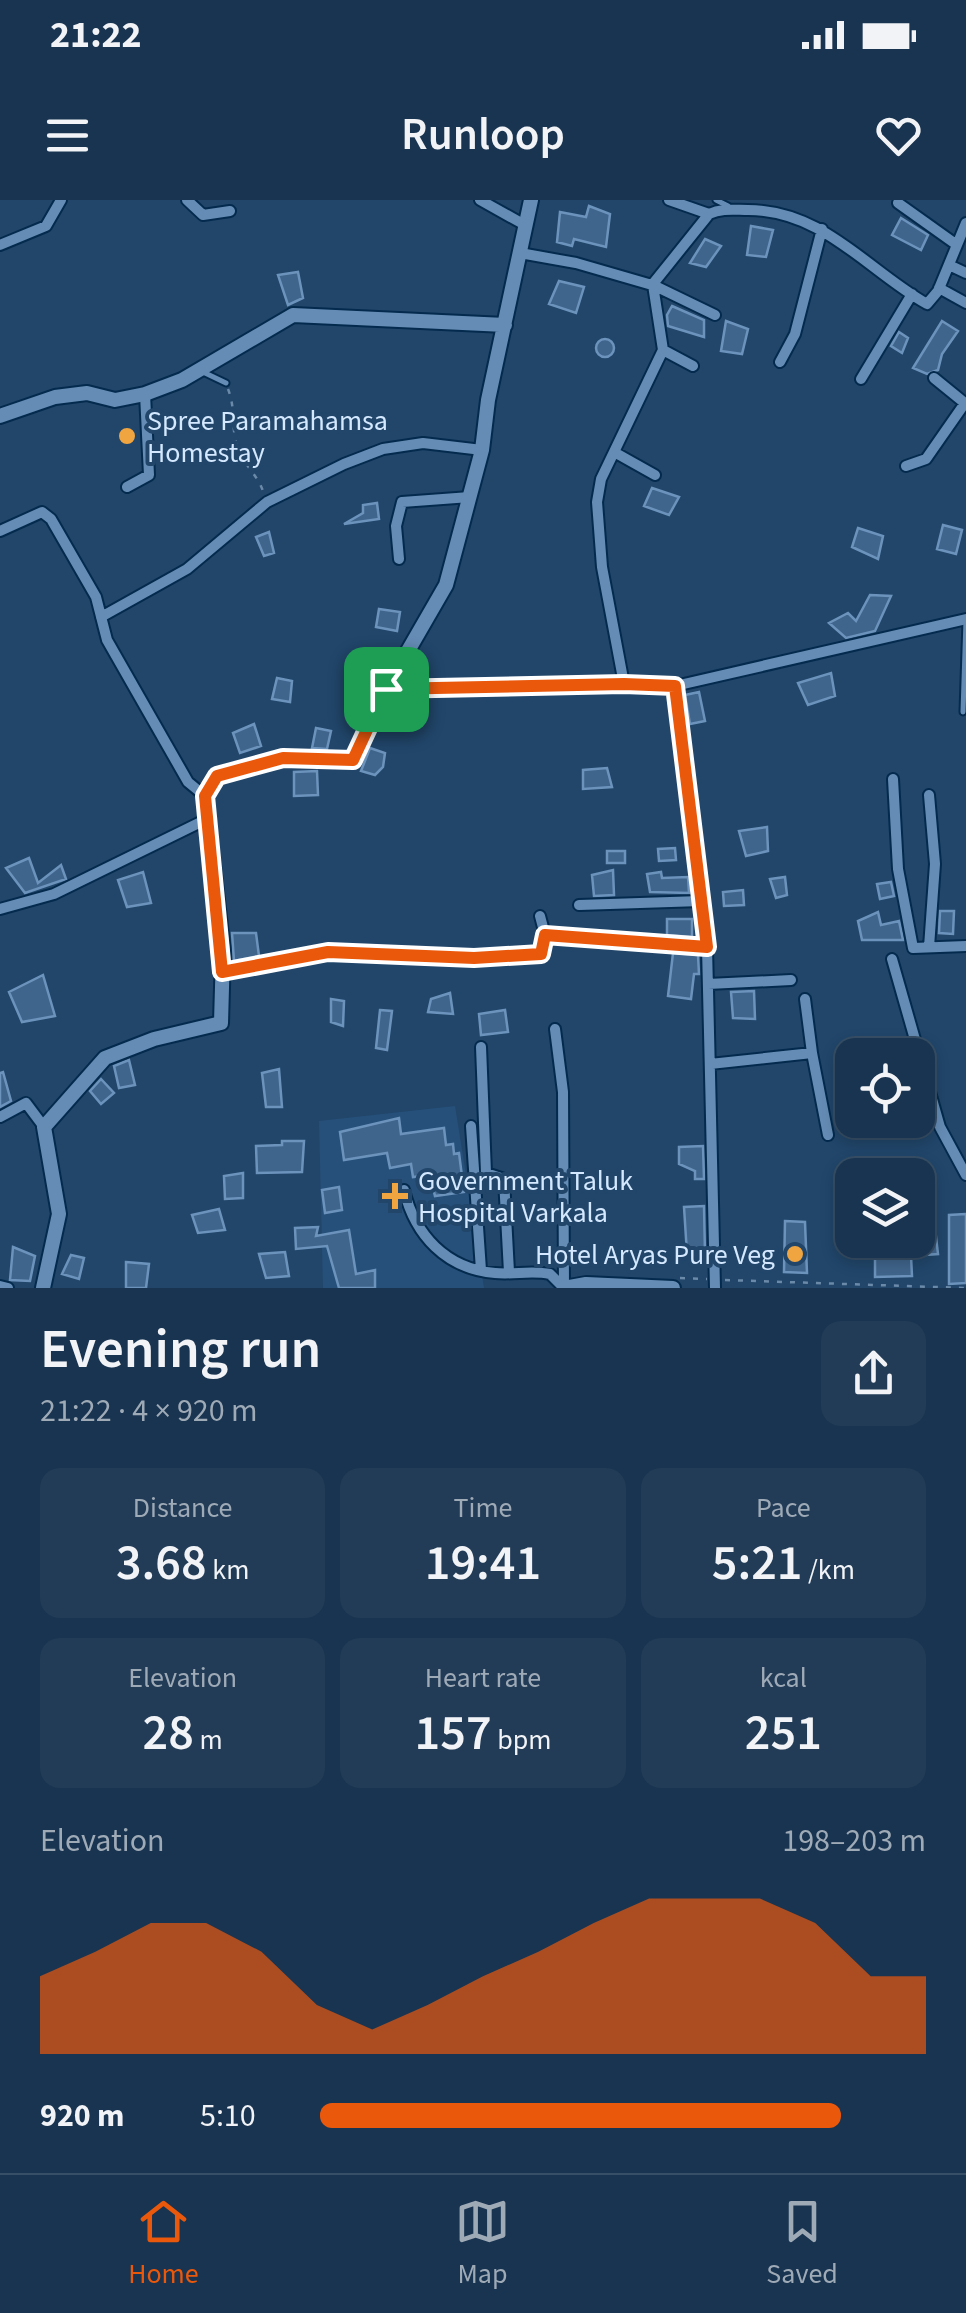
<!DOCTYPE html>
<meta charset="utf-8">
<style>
:root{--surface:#193450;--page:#223c57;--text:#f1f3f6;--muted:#9faab7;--line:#374f67;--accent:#ea580c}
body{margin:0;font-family:"Source Sans 3",sans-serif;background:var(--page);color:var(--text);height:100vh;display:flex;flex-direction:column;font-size:38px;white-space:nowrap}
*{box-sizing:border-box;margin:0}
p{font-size:32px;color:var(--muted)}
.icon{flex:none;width:55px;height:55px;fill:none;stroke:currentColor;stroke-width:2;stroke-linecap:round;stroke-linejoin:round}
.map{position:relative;height:1088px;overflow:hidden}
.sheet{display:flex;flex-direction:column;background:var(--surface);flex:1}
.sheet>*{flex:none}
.tools{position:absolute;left:835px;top:838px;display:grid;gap:20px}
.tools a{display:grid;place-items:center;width:100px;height:100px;border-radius:20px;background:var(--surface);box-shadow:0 5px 15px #0003,0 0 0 2px var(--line);font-size:50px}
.pin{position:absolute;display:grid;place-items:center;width:85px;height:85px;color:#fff;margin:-42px;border-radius:20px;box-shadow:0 5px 15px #0006}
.round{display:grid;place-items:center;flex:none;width:105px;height:105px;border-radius:20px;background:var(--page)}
.head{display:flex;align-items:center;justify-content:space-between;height:170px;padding:0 40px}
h1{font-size:55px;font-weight:600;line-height:75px}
.metrics{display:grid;grid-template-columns:repeat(3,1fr);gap:15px;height:170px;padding:10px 40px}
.metrics div{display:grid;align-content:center;border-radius:20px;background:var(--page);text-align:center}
.metrics b{font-size:50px;font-weight:600}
.metrics small{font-size:28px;font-weight:400}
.metrics p{font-size:28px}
.chart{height:280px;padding:20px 40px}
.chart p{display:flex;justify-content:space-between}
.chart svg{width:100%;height:180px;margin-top:10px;fill:var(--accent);opacity:.7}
ul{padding:0 40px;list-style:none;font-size:32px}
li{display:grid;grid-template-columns:160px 120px 1fr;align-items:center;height:75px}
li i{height:25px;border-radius:12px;background:var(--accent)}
.status{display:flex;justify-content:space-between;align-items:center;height:70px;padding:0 50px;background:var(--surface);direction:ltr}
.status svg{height:28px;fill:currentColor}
header{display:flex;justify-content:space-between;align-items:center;height:130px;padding:0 40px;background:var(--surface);font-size:45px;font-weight:600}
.tab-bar{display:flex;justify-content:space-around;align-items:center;height:140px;border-top:2px solid var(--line);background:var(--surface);font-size:28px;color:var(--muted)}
.tab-bar a{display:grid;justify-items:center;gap:5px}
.tab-bar .selected{color:var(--accent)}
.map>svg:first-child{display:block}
.built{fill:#26507a}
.building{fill:#40658c;stroke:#6c93bc;stroke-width:2.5}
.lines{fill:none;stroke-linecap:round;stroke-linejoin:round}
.service-casing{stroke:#042b4d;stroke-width:9}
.minor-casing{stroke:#042b4d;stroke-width:14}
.secondary-casing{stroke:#042b4d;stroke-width:18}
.path{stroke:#6b89a8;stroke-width:2.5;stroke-dasharray:5 8;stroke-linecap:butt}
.service{stroke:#658cb5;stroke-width:5}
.minor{stroke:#658cb5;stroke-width:10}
.secondary{stroke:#658cb5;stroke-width:14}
.route-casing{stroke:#fff;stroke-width:20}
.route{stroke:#ea580c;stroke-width:12}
.poi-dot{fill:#f1a540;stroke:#21466a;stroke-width:4}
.labels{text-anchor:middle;stroke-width:8;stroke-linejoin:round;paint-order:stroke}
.poi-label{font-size:28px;fill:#d4e8ff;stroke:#21466a;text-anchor:start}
</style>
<div class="status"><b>21:22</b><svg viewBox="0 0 49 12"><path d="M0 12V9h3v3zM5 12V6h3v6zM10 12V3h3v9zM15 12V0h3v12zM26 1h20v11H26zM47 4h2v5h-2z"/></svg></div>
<header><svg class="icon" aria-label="menu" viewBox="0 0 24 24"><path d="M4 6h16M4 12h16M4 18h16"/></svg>Runloop<svg class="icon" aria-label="heart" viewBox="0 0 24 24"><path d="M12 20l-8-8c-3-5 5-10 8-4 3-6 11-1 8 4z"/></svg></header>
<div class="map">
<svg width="966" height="1088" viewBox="0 0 966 1088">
<rect width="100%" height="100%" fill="#21466a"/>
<path class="built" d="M 455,906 L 484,1088 L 323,1088 L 319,921 Z"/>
<path class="building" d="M 589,6 L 610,14 L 606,47 L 574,39 L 572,46 L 557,42 L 560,12 L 586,17 Z
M 901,18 L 928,35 L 921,50 L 892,35 Z
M 751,26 L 773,30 L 766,57 L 747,55 Z
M 705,39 L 721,46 L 706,67 L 690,63 Z
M 298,72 L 303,98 L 288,105 L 278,75 Z
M 559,81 L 584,87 L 576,113 L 549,104 Z
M 672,106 L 704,120 L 704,137 L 668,126 L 667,115 Z
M 726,121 L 748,129 L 742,154 L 721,151 Z
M 942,121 L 958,131 L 942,154 L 938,170 L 927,174 L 913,168 Z
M 899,132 L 908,138 L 902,153 L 891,146 Z
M596 148a9 9 0 1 1 18 0a9 9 0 1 1-18 0Z
M 652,288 L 679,297 L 669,315 L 644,306 Z
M 377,303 L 379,319 L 344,324 L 363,313 L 363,305 Z
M 943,325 L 962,330 L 956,354 L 937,349 Z
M 858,328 L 883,336 L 878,359 L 852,347 Z
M 269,332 L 274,353 L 264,356 L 256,337 Z
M 870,395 L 891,396 L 875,431 L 846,438 L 829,423 L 848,413 L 856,421 Z
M 379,409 L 400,412 L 397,431 L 376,427 Z
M 831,473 L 835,496 L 808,505 L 798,483 Z
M 277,478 L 292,481 L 290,502 L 272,499 Z
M 699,492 L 705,521 L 690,524 L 685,495 Z
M 254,524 L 261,546 L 240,553 L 233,533 Z
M 316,528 L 331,531 L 327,549 L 312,548 Z
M 370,548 L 385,553 L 383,567 L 375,575 L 361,571 Z
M 607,568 L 612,587 L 583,589 L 583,570 Z
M 317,571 L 318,595 L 294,596 L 294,572 Z
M 767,627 L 768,651 L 746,656 L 739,631 Z
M 675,648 L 676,660 L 659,661 L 658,649 Z
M 607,651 L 625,651 L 625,663 L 607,663 Z
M 29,658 L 38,683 L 61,665 L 66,679 L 25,693 L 6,668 Z
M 613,670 L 614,695 L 594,696 L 592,675 Z
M 143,672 L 151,703 L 127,707 L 118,680 Z
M 661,672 L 662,678 L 688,677 L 689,693 L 650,692 L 647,674 Z
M 785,677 L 787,695 L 776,698 L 770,679 Z
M 891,682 L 894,696 L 880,699 L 877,684 Z
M 743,690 L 744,705 L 724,706 L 723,692 Z
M 940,711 L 954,711 L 953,734 L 939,733 Z
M 878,712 L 881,725 L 899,721 L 903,740 L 862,740 L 858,721 Z
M 667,719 L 692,719 L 692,737 L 667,735 Z
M 232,733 L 256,733 L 259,756 L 234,761 Z
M 673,753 L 698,755 L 699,774 L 694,774 L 691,799 L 668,796 Z
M 43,775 L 55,816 L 22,822 L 9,792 Z
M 754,791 L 755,819 L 733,818 L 731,792 Z
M 450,793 L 453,814 L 428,812 L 431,799 Z
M 331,799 L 344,801 L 343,826 L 331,822 Z
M 380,810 L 392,811 L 387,850 L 376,848 Z
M 505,810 L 508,832 L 481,835 L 479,814 Z
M 129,860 L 135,885 L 119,888 L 114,866 Z
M 279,869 L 282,907 L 266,907 L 262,873 Z
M 3,872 L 11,901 L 0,907 L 0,873 Z
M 101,879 L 114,893 L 101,904 L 90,891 Z
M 399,918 L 401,934 L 444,928 L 446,945 L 453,944 L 454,954 L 459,953 L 464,992 L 435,996 L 430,975 L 413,977 L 411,964 L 390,968 L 387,953 L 344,960 L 340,932 Z
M 282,941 L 304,941 L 302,972 L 257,973 L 256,946 L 282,945 Z
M 703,946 L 704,979 L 695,979 L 695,971 L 679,964 L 679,947 Z
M 243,973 L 243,998 L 225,999 L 224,976 Z
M 339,987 L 342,1010 L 325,1013 L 322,990 Z
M 704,1006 L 705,1054 L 687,1054 L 684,1007 Z
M 219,1009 L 225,1030 L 198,1033 L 192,1015 Z
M 933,1011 L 938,1054 L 911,1056 L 912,1076 L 875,1077 L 875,1048 L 886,1048 L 886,1040 L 919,1040 L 918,1012 Z
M 966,1014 L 966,1083 L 949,1084 L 949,1015 Z
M 785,1021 L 805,1022 L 807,1073 L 784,1072 Z
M 318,1027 L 316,1036 L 349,1030 L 356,1074 L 375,1070 L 375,1088 L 339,1088 L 327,1046 L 296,1049 L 295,1028 Z
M 13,1047 L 35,1056 L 30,1081 L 10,1080 Z
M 285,1052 L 289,1076 L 266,1078 L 259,1054 Z
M 71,1055 L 84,1058 L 79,1079 L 62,1074 Z
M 126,1062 L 149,1064 L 146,1088 L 126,1088 Z"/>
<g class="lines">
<defs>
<path id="service" d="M 716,0 L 728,6
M 203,172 L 226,183
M 963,512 L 966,420"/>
<path id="minor" d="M 187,0 L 203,15 L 230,11
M 480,0 L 525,25
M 669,0 L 709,14
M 898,3 L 957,45
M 0,45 L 46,26 L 61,0
M 520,53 L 576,63 L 652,85 L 709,14 C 722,8 734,10 748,10 C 823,10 867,70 927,104 L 938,91 L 966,23
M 949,65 L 966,73
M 653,85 L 715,115
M 939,88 L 966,103
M 663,150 L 693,166
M 780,162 L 795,134 L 822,29
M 934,178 L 966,204
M 861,179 L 912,94
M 614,252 L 655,275
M 906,266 L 926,259 L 965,203
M 127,287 L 149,275 L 145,194
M 0,331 L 42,312 L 51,319 L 96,397 L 107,440 L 188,582 L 205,596
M 399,359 L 396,326 L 402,302 L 470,297
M 101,417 L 187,369 L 267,302 L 344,264 L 383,249 L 423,243 L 482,250
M 624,484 L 602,367 L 597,302 L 601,279 L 663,150 L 653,85
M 675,486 L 966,419
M 386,489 L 675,486 L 707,747 L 715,1088
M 893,579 L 898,669 L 913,748 L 966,746
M 929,595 L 935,664 L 929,747
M 579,705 L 701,701
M 0,709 L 54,694 L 207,619
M 540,716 L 545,735 L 707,747
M 892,759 L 940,927 L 966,975
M 222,772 L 328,752 L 474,758 L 541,754 L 545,735
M 708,784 L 791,780
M 805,799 L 812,853
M 555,829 L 563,892 L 564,1088
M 481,847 L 486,973 L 504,979 L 509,1072
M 710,864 L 812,853 L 828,935
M 0,917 L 26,903 L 44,927
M 471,926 L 481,1070
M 404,990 C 415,1035 446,1069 495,1073 C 514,1075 531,1070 550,1074 L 563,1087
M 0,1086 L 8,1088"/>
<path id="secondary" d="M 0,216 L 55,197 L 87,193 L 115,200 L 145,194 L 182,180 L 293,115 L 505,125
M 43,1088 L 59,1014 L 44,927 L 105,858 L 154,839 L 221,823 L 223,752 L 205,596 L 217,575 L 283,558 L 353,560 L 386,489 L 446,385 L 482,250 L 488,200 L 531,0
M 564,1088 L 586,1084 L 673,1088"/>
</defs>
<use href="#service" class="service-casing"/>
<use href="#minor" class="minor-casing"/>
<use href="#secondary" class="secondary-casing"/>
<path class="path" d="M 228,189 C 236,209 231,227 237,247 C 243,264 257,274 263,291
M 680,1078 L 707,1079
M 725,1080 L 966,1088"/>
<use href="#service" class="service"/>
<use href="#minor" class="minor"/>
<use href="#secondary" class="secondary"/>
</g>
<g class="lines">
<defs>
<path id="route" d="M 624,484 L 675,486 L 707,747 L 545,735 L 541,754 L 474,758 L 328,752 L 222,772 L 205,596 L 217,576 L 283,558 L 353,560 L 386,489 Z"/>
</defs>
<use href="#route" class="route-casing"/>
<use href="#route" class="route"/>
</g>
<g class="poi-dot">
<circle cx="127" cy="236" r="10"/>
<path d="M390 981h10v10h10v10h-10v10h-10v-10h-10v-10h10z"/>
<circle cx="795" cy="1054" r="10"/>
</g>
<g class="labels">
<g class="poi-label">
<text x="147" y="230">Spree Paramahamsa<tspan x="147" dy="32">Homestay</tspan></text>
<text x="418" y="990">Government Taluk<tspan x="418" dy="32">Hospital Varkala</tspan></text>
<text x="775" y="1064" text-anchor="end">Hotel Aryas Pure Veg</text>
</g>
</g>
</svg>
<div class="tools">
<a><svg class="icon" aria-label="locate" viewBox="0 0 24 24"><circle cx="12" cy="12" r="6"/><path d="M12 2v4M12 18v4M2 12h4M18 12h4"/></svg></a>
<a><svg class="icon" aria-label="layers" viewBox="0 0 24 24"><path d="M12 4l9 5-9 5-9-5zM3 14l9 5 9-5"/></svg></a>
</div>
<div class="pin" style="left:386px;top:489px;background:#1e9e55"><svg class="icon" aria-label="arrive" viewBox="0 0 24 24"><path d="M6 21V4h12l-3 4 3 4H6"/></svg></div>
</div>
<section class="sheet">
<div class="head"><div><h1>Evening run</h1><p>21:22 · 4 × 920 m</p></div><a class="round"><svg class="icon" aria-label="share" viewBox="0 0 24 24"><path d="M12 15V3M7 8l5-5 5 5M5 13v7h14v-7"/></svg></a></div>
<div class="metrics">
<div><p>Distance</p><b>3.68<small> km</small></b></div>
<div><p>Time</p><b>19:41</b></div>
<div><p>Pace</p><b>5:21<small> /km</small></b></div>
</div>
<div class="metrics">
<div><p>Elevation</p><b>28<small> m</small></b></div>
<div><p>Heart rate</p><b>157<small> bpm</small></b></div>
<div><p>kcal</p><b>251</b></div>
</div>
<div class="chart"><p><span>Elevation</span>198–203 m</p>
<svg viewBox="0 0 160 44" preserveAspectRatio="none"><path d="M0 44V25L10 19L20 12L30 12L40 19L50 32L60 38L70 32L80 25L90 19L100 12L110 6L120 6L130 6L140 12L150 25L160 25V44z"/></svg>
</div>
<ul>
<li><b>920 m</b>5:10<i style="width:86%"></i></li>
</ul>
</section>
<nav class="tab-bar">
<a class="selected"><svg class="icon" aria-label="home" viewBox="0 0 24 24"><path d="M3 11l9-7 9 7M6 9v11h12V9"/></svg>Home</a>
<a><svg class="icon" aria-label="map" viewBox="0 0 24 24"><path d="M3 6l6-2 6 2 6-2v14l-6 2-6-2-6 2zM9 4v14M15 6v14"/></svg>Map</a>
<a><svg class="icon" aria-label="saved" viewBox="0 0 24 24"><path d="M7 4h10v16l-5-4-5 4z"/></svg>Saved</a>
</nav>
